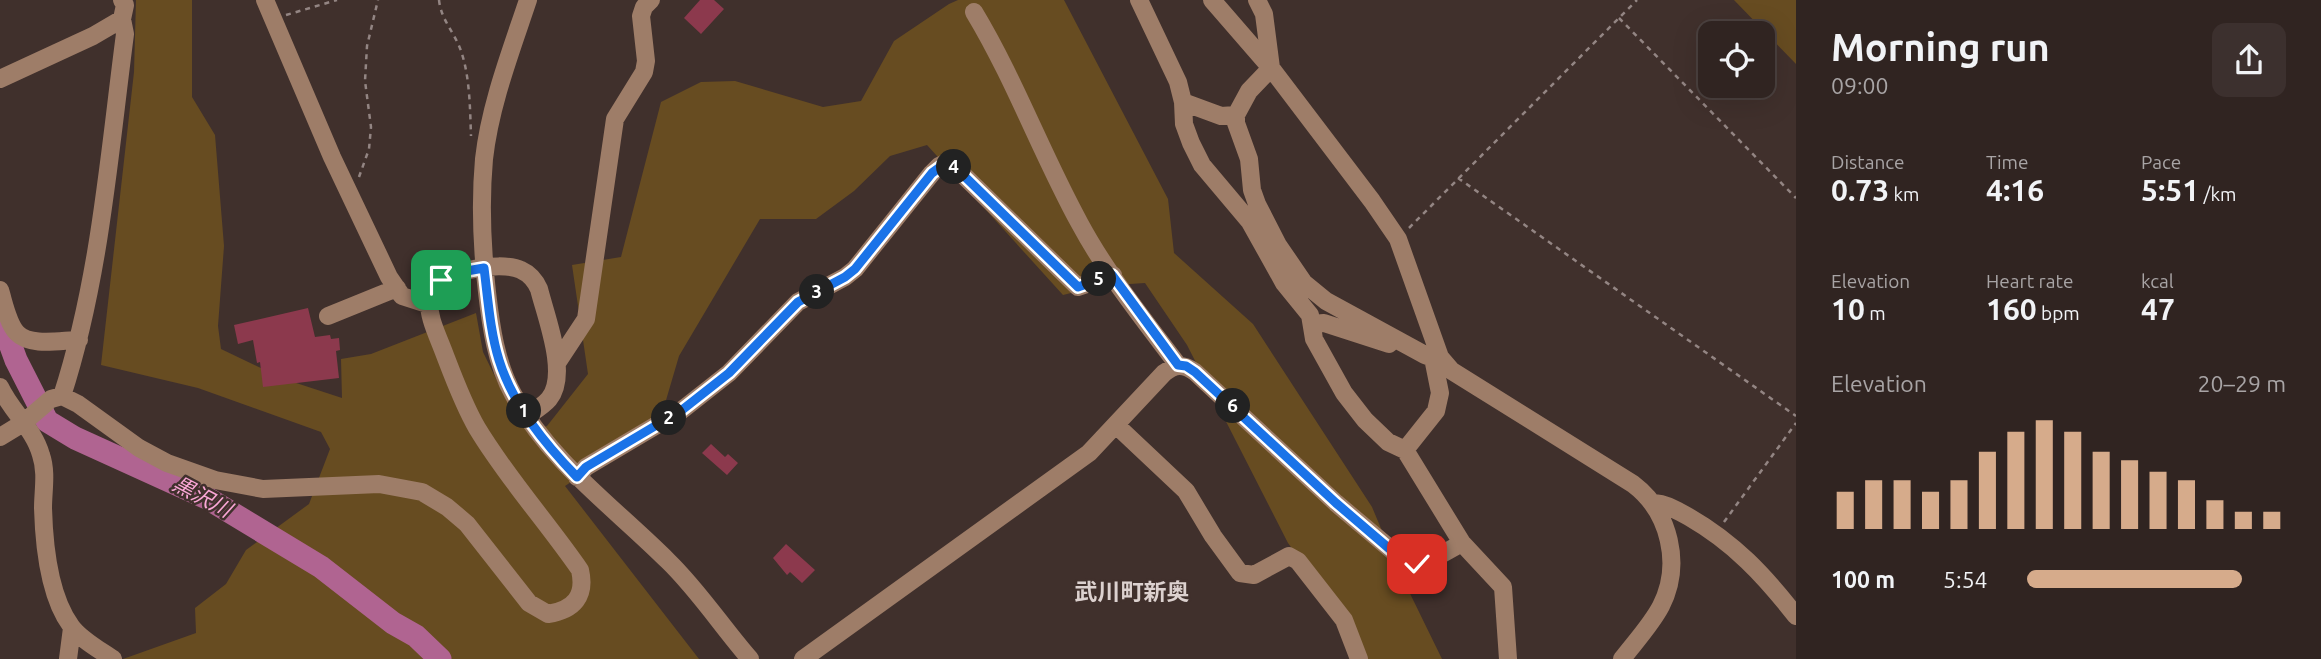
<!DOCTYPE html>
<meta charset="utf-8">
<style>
:root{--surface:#302421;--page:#3c302e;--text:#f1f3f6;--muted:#a8a4a5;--line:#4b413f;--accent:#d6ab8b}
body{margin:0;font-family:Ubuntu,"Noto Sans JP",sans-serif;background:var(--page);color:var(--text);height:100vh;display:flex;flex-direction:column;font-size:26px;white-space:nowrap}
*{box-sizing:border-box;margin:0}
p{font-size:23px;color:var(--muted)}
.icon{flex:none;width:38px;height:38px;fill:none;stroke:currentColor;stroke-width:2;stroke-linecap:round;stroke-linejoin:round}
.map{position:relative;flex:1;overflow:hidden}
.panel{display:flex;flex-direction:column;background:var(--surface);width:525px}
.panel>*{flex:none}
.controls{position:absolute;left:1698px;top:21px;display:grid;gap:14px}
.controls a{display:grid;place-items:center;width:77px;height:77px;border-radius:14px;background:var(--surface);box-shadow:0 7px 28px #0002,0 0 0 2px var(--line);font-size:35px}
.pin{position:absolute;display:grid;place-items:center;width:60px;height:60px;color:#fff;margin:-30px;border-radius:14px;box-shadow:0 4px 10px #0006}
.km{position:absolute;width:35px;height:35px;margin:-18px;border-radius:50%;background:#222;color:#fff;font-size:19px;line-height:35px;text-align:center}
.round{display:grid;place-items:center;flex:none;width:74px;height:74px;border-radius:14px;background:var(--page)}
.headline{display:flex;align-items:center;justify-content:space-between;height:119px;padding:0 35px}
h1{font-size:38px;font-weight:700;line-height:52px}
.metrics{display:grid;grid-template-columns:repeat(3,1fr);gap:10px;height:119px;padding:7px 35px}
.metrics div{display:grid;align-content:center}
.metrics b{font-size:30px;font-weight:700}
.metrics small{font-size:19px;font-weight:400}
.metrics p{font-size:19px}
.chart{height:196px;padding:14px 35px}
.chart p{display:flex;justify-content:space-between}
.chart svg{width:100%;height:126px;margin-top:7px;stroke:var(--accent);stroke-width:6}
ul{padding:0 35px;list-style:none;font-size:23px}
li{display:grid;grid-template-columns:112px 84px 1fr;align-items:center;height:52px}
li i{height:18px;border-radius:9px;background:var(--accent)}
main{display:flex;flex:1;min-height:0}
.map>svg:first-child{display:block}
.green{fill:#674c21}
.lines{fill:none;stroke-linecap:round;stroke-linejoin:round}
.river{stroke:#b06491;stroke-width:23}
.building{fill:#8c394d}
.path{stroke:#938583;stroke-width:2.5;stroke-dasharray:5 5;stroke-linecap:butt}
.minor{stroke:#9e7d68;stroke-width:18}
.route-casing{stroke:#fff;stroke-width:14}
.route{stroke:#1a73e8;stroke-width:9}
.labels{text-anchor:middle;stroke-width:5;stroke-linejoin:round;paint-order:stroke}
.water-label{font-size:21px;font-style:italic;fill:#faa7d6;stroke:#40302c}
.quarter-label{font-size:23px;font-weight:bold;fill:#dcd1cf;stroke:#40302c}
</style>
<main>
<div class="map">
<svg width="1796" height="659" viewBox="0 0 1796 659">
<rect width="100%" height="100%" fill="#40302c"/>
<path class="green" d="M 136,0 L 192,0 L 192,97 L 215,135 L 224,246 L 218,326 L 221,349 L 284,379 L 342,398 L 341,359 L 371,354 L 476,313 L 483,352 L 503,393 L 531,432 L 547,426 L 588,374 L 572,265 L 621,257 L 661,102 L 701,82 L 735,81 L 823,107 L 861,101 L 894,41 L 949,4 L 958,0 L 1064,0 L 1168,199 L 1174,253 L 1253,324 L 1372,507 L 1398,569 L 1442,659 L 1359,659 L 1360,642 L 1288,543 L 1187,345 L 1145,283 L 1099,286 L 1063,295 L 927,145 L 890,156 L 854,191 L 816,219 L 760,219 L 679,356 L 659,424 L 565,486 L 699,659 L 123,659 L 196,633 L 195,608 L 226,584 L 246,550 L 309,504 L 330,449 L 321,432 L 198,388 L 101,365 L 134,72 Z
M 1734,0 L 1796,0 L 1796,64 Z"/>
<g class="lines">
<path class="river" d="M 0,316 L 16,360 L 47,421 L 75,438 L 207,498 L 321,567 L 393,623 L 416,636 L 440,659"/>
</g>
<path class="building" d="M 700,0 L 714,0 L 724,9 L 701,34 L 684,18 Z
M 308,308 L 315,337 L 330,335 L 331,339 L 339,338 L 340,350 L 336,351 L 339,378 L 263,387 L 260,362 L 257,363 L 253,340 L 238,344 L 234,325 Z
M 711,444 L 725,457 L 728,454 L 738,463 L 727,475 L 702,453 Z
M 786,544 L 815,570 L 802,583 L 790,572 L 787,575 L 773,558 Z"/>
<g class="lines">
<path class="path" d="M 439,0 C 441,20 455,33 461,51 C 470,77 470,109 471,136
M 286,15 L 337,0
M 1619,18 L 1796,198
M 359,177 L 369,149 L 371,127 L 365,81 L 367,46 L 378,0
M 1458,178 L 1796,416
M 1409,228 L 1637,0
M 1724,522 L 1796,423"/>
<path class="minor" d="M 265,0 L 332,157 L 389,277 L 402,296 L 430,305
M 528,0 C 511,51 490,105 484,159 C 480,203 482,248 487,292 C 491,327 496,363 513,394 C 550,462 614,507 668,561 C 699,591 722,627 750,659
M 1139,0 L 1178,82 L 1183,102 L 1184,124 L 1191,143 L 1202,165 L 1250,222 L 1284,283 L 1310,315 L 1314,339 L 1344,393 L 1365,420 L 1388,442 L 1405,450 L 1462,543 L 1503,587 L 1508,659
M 1212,0 L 1271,68 L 1372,201 L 1398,239 L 1440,357 L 1452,371 L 1633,484 C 1670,512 1682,565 1661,606 C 1651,625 1635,642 1622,659
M 1257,0 L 1264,14 L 1271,68 L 1249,91 L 1236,115 L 1236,123 L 1249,159 L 1252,190 L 1257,204 L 1278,245 L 1304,283 L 1326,301 L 1425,355 L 1433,358 L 1440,357
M 974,12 C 1015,80 1042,155 1080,224 C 1107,274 1144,320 1178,365
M 0,79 L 93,36 L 122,19
M 1183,102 L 1221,116 L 1236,115
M 0,290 C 4,303 8,324 17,333 C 30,347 62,340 79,340
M 328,316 L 397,288
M 1312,324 L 1324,323 L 1389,344
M 557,363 L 586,319 L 615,119 L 644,72 L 646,61 L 641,16 L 644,7 L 651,0
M 0,387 C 11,411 34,429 41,455 C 47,472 43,491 43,508 C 44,544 49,596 71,626 C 80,639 100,650 113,659
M 62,396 C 100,279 109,155 125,34 L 122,19 L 125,5 L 122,0
M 1117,426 L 1186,491 L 1213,536 L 1240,573 L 1254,575 L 1289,556 L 1298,561 L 1344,620 L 1359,659
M 0,437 L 23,423 L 51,399 L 62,396 L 78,404 L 139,448 L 167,463 L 215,480 L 263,489 L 379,484 L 422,492 L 447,507 L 467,524 L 529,603 L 548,614 C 574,610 586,596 580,570 C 547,522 507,478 477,428 C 463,404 453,376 443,350 C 437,334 428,317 429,299 C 431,271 501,260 521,270 C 530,274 535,280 539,289 C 546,317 569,375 549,399 C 543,406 534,411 527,416
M 1405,450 L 1436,411 L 1440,393 L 1433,358
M 577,477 L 586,467 L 682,410 L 729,373 L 798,302 L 845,277 L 855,269 L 932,173 L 939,166 L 947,162 L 955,167 L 1078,287 L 1113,275
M 1654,503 C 1668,504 1677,511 1689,517 C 1734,543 1764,575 1796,616
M 68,659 L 72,628
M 803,659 L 1089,453 L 1164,373 C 1176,364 1183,364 1195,372 L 1336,503 L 1406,562 L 1426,563 L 1462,543"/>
</g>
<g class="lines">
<defs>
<path id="route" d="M 441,280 L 455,273 L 484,268 C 488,299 490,331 499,360 C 513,405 545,444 577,477 L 586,467 L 682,410 L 729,373 L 798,302 L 845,277 L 855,269 L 932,173 L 947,162 L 955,167 L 1078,287 L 1112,275 L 1178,365 L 1186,366 L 1195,372 L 1336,503 L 1392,551 L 1406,562 L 1417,564"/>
</defs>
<use href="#route" class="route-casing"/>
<use href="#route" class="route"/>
</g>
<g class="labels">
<g class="water-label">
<text transform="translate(202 497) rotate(28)" y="7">黒沢川</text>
</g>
<g class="quarter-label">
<text x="1132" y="600">武川町新奥</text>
</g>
</g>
</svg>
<div class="controls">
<a><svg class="icon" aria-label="locate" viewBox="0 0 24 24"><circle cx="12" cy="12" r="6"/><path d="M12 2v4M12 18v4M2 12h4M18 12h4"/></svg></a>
</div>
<div class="pin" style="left:441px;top:280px;background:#1e9e55"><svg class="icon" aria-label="arrive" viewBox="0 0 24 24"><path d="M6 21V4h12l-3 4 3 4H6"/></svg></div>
<div class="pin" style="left:1417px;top:564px;background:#d93025"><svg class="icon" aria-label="check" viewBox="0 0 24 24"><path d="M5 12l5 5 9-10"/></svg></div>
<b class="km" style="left:524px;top:411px">1</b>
<b class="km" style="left:669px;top:418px">2</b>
<b class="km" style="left:817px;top:292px">3</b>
<b class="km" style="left:954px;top:167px">4</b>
<b class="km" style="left:1099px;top:279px">5</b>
<b class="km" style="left:1233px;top:406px">6</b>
</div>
<section class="panel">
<div class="headline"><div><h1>Morning run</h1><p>09:00</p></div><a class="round"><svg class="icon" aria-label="share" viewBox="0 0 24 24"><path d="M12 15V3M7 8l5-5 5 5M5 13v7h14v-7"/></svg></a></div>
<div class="metrics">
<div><p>Distance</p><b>0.73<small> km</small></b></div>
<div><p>Time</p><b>4:16</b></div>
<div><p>Pace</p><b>5:51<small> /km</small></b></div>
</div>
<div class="metrics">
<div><p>Elevation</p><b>10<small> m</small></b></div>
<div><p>Heart rate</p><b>160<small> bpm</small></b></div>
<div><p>kcal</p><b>47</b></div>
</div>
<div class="chart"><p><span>Elevation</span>20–29 m</p>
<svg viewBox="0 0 160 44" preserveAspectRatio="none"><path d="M5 44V31M15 44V27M25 44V27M35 44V31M45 44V27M55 44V17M65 44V10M75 44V6M85 44V10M95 44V17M105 44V20M115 44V24M125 44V27M135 44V34M145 44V38M155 44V38"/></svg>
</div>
<ul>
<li><b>100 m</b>5:54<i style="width:83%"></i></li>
</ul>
</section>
</main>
